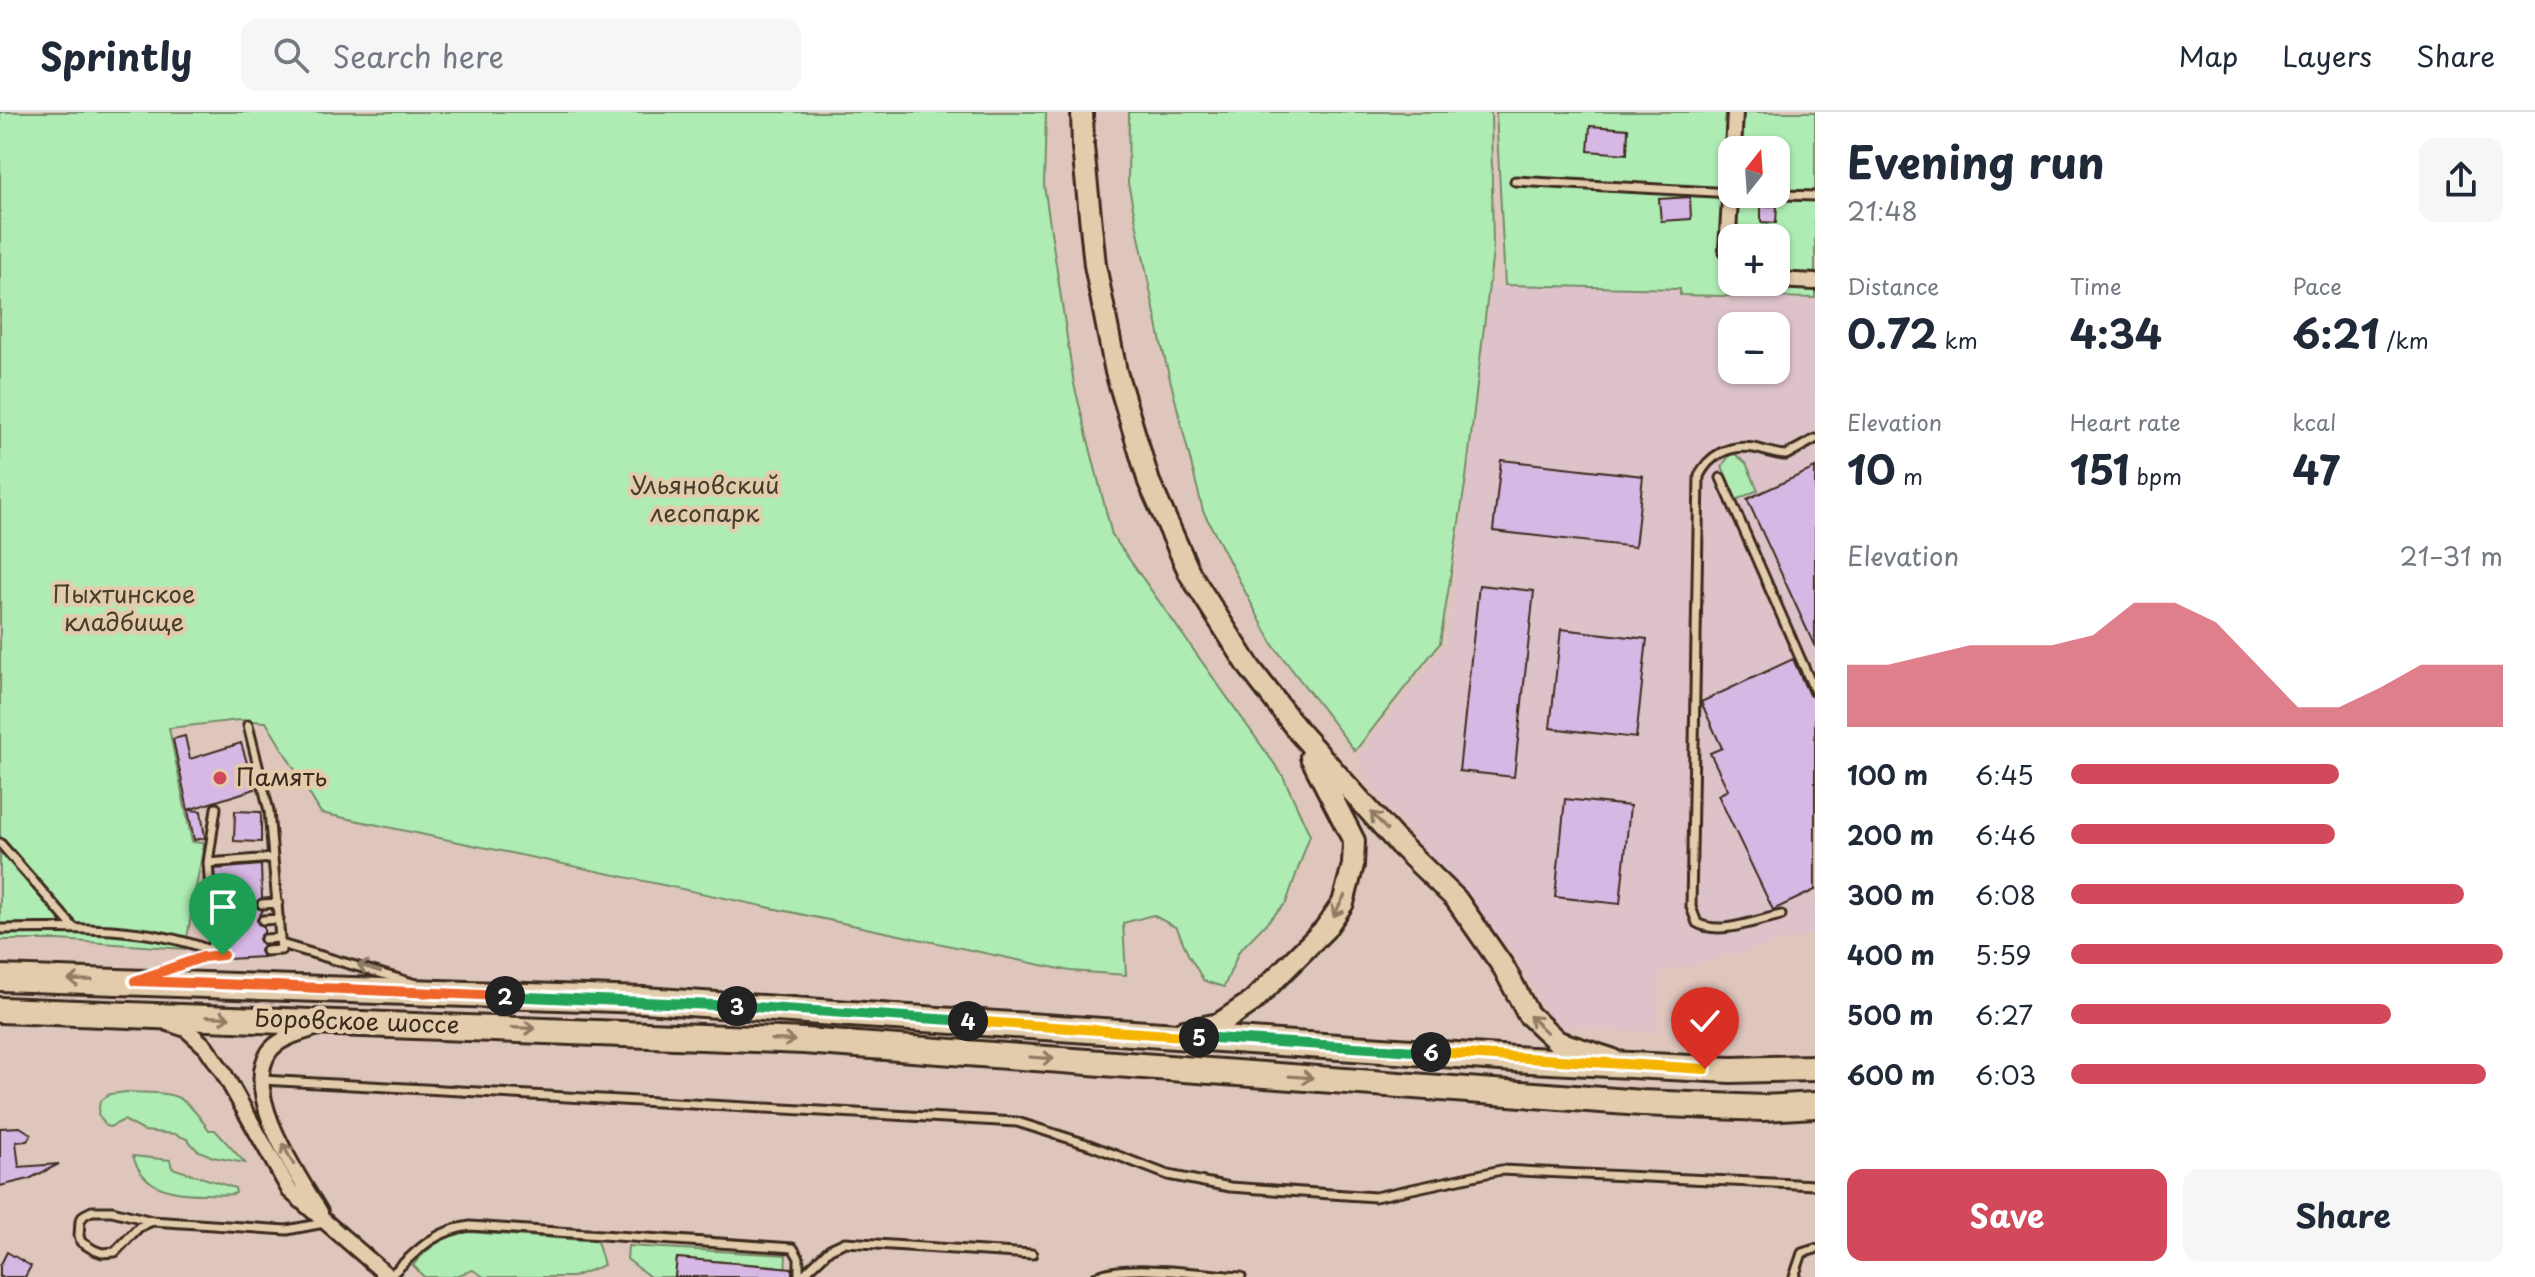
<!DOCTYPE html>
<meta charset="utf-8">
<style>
:root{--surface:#fff;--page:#f6f6f7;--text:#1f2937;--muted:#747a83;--line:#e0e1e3;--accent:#d1495b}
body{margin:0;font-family:"Playpen Sans",sans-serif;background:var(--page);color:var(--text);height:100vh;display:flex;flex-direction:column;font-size:30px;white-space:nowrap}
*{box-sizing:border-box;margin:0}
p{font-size:26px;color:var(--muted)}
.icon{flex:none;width:44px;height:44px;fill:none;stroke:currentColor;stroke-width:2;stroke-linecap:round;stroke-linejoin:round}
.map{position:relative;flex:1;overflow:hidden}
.sheet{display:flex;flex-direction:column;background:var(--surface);width:720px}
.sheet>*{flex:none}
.needle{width:52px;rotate:17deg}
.fabs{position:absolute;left:1718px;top:24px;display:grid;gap:16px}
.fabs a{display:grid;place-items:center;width:72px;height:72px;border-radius:16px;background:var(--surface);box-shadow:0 2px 6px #0004;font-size:40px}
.pin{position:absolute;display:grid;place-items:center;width:68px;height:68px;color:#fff;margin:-82px -34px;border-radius:50% 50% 50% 0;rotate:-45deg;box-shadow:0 0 8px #0007}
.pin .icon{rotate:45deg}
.km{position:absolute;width:40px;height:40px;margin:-20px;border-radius:50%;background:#222;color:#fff;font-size:22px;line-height:40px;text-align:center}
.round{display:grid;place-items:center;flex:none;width:84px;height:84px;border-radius:16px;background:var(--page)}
.headline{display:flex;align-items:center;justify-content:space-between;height:136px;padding:0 32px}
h1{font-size:44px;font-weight:700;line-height:60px}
.figures{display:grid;grid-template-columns:repeat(3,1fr);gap:12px;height:136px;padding:8px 32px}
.figures div{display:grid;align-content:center}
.figures b{font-size:40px;font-weight:700}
.figures small{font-size:22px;font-weight:400}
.figures p{font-size:22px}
.chart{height:224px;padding:16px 32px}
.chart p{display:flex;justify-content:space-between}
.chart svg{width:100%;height:144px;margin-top:8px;fill:var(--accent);opacity:.7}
.button{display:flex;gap:16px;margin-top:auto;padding:16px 32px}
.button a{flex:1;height:92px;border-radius:16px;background:var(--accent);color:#fff;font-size:32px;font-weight:700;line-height:92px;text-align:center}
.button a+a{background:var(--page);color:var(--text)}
ul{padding:0 32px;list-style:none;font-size:26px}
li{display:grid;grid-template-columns:128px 96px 1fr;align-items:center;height:60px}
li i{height:20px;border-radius:10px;background:var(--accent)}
header{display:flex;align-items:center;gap:48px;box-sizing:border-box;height:112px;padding:0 40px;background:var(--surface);border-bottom:2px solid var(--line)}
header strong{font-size:38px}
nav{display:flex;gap:44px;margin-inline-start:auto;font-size:28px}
.search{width:560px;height:72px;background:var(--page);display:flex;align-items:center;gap:20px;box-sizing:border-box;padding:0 28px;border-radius:16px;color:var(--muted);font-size:30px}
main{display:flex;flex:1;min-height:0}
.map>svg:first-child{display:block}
.built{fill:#ddc2c9;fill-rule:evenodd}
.green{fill:#aeecb3;stroke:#748b68;stroke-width:2;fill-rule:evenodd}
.building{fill:#d7b7e4;stroke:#3b2a1e;stroke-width:2}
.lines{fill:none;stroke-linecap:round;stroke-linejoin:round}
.lane-casing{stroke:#3b2a1e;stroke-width:13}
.street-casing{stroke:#3b2a1e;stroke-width:20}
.secondary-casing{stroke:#3b2a1e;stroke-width:26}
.primary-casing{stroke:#3b2a1e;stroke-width:30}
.lane{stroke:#e3ccac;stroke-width:7}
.street{stroke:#e3ccac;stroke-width:14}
.secondary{stroke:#e3ccac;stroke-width:20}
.primary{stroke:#e3ccac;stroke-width:24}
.oneway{stroke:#8f7b65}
.split-1-casing{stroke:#fff;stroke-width:16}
.split-2-casing{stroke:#fff;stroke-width:16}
.split-3-casing{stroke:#fff;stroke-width:16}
.split-4-casing{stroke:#fff;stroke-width:16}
.split-5-casing{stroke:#fff;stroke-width:16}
.split-6-casing{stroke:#fff;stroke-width:16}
.split-7-casing{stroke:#fff;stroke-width:16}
.split-1{stroke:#f0652b;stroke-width:10}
.split-2{stroke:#f0652b;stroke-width:10}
.split-3{stroke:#22a559;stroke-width:10}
.split-4{stroke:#22a559;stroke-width:10}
.split-5{stroke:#f5b400;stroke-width:10}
.split-6{stroke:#22a559;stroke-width:10}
.split-7{stroke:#f5b400;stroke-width:10}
.poi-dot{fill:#d1495b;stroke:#e3ccac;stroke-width:3}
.labels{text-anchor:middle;stroke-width:8;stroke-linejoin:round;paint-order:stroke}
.park-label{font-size:24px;fill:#463d2d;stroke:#e3ccac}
.poi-label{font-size:24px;fill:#3b2a1e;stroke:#e3ccac;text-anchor:start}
.street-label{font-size:24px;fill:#3b2a1e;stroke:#e3ccac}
</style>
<header>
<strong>Sprintly</strong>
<div class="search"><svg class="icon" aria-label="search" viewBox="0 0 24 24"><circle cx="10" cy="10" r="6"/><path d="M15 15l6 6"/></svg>Search here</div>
<nav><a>Map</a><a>Layers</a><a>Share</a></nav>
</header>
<main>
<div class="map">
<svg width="1815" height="1165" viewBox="0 0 1815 1165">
<rect width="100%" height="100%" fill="#dfc6bd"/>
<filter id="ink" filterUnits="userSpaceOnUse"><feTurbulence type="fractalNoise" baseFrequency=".0125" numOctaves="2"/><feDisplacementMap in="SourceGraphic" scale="16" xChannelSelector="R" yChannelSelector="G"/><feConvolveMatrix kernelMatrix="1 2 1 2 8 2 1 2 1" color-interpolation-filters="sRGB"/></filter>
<g filter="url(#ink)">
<path class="built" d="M 1491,173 L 1680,177 L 1681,183 L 1815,186 L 1815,822 L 1661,861 L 1656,921 L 1562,914 L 1551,909 L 1516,844 L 1374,678 L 1357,645 L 1447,530 ZM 1732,214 L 1776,214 L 1776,258 L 1732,258 Z"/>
<path class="green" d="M 0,0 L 1046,0 L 1044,73 L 1074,272 L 1112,423 L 1283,664 L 1310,723 L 1286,791 L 1239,839 L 1224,875 L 1204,869 L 1188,842 L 1177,816 L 1153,803 L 1123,811 L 1126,863 L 1070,859 L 321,701 L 266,610 L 239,608 L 169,616 L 192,730 L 204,731 L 185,837 L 59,828 L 0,828 Z
M 1129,0 L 1491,0 L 1493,139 L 1466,366 L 1440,531 L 1355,639 L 1273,533 L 1203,399 L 1161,231 L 1128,71 Z
M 1496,0 L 1815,0 L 1815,186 L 1680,183 L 1680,177 L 1505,173 ZM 1732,38 L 1776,38 L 1776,82 L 1732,82 ZM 1732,126 L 1776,126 L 1776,170 L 1732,170 Z
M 1735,342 L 1746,351 L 1758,378 L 1736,388 L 1722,354 L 1730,343 Z
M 127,980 C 175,982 180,977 209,1018 L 215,1018 L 245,1051 L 213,1045 L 197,1038 L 187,1027 L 175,1022 L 144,1019 L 124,1008 L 110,1015 L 106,1014 L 98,1002 L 100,989 L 110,982 Z
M 133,1044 L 170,1048 L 172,1056 L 235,1076 L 236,1081 C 227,1084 215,1082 205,1082 C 174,1082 143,1078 133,1044 Z
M 468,1120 L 597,1129 L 604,1153 L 573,1165 L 484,1165 L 473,1158 L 452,1165 L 424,1165 L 413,1153 C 429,1135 443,1124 468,1120 Z
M 628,1134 L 786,1143 L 785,1165 L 776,1154 L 677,1146 L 675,1165 L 650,1165 L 627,1147 Z"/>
<path class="building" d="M 1590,14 L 1628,17 L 1627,42 L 1588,39 Z
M 1690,85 L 1691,107 L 1661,109 L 1659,87 Z
M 1761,94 L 1777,94 L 1776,111 L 1761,110 Z
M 1501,348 L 1643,364 L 1635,435 L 1493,419 Z
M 1815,356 L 1815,535 L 1747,387 Z
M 1479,473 L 1534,479 L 1514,665 L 1459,659 Z
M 1561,517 L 1647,527 L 1636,626 L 1550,616 Z
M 1793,547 L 1809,583 L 1815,586 L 1815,778 L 1773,798 L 1718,683 L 1728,678 L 1710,641 L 1722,636 L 1701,590 Z
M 185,624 L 190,647 L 241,631 L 255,677 L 188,698 L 173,627 Z
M 1565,687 L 1630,694 L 1620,792 L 1555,785 Z
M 188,698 L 201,699 L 205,726 L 194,728 Z
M 235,699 L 261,700 L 261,730 L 234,729 Z
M 261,753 L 262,786 L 256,792 L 257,796 L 263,798 L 257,808 L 258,812 L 264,814 L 264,821 L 259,827 L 263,833 L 260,839 L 263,845 L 228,847 L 229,840 L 223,837 L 228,830 L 222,824 L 215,757 Z
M 20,1015 L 31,1022 L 27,1029 L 16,1030 L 19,1055 L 59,1052 L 29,1067 L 0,1074 L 0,1016 Z
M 7,1140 L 31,1154 L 25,1165 L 0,1165 L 0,1154 Z
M 677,1146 L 792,1156 L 792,1165 L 675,1165 Z"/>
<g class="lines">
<defs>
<path id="lane" d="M 1515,69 L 1732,81
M 1758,82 L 1815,84
M 1721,366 L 1815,580
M 248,613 L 269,699 L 273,746
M 0,731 L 74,816
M 208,751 L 216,696
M 262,792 L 278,791
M 1781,803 C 1757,808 1719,824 1697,811 L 1691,795 L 1699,364 C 1709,343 1730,332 1754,336 C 1765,338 1775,343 1786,343 L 1815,327
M 263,808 L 279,807
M 0,817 C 69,816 141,813 207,837
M 265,827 L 280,826
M 214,831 L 208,751 L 273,746 L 281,838 L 266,839
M 281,832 L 413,871
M 203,845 L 223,843
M 155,862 L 203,845 L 214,831 L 222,830
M 262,968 L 1017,1010 L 1090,1033 L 1168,1063 L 1230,1075 L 1375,1085 L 1501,1058 L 1815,1073
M 152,1109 L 139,1115 L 115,1140 L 102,1141 L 94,1138 L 81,1130 L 79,1124 L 80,1109 L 84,1103 L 92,1099 L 112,1099 L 152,1109 L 287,1118 L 324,1111
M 389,1165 C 416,1140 432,1119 470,1114 L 793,1136 L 799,1146 L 799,1165
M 801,1165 L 830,1137 L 845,1130 L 1032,1142
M 1096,1165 C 1123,1150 1206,1163 1241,1165
M 1794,1165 L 1802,1141 L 1815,1137"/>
<path id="street" d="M 1733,38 L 1735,0
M 1727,138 L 1732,53
M 1776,168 L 1815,170
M 168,911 L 186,917 L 206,935 L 223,960 L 290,1079 L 389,1165
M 318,915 C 302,921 279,925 269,940 C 241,982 298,1063 320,1100"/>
<path id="secondary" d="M 1082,0 L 1083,35 L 1095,153 L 1116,260 L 1149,370 L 1190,462 L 1250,556 L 1299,620 L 1400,733 L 1456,787 L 1504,856 L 1528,902 L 1558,930 L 1611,947
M 1184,919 L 1219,912 L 1253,889 L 1325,817 L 1343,791 L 1353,753 L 1354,729 L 1311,645"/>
<path id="primary" d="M 0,866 L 644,888 L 1530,948 L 1731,958 L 1815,956
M 0,898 L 804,929 L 1642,991 L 1763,996 L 1815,993"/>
</defs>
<use href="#lane" class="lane-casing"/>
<use href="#street" class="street-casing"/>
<use href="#secondary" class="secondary-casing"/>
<use href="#primary" class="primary-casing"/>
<use href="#lane" class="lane"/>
<use href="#street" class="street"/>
<use href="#secondary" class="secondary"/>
<use href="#primary" class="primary"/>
</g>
<defs><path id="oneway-shaft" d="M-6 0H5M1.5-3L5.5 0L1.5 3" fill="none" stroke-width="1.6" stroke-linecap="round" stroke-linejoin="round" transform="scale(2)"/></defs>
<g class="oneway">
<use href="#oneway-shaft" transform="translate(1379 709) rotate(-132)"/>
<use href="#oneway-shaft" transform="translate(1339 794) rotate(118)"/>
<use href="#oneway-shaft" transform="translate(369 856) rotate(-162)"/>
<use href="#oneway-shaft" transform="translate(80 868) rotate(-179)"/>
<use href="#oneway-shaft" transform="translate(218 905) rotate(2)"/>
<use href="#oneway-shaft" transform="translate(1538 912) rotate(-136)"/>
<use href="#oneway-shaft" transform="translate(523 916) rotate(2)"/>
<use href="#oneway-shaft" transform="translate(783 928) rotate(2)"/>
<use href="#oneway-shaft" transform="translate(1042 946) rotate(4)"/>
<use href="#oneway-shaft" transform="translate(1301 965) rotate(4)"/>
<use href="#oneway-shaft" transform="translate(288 1042) rotate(-118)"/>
</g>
</g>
<g class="lines" filter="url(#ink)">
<defs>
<path id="split-1" d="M 223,843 L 203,845 L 135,869 L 274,874"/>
<path id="split-2" d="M 274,874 L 505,884"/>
<path id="split-3" d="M 505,884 L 737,894"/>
<path id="split-4" d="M 737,894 L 968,909"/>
<path id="split-5" d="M 968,909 L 1199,925"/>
<path id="split-6" d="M 1199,925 L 1431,940"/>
<path id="split-7" d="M 1431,940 L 1705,957"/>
</defs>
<use href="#split-1" class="split-1-casing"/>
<use href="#split-2" class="split-2-casing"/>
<use href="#split-3" class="split-3-casing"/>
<use href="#split-4" class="split-4-casing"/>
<use href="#split-5" class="split-5-casing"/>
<use href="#split-6" class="split-6-casing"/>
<use href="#split-7" class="split-7-casing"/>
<use href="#split-1" class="split-1"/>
<use href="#split-2" class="split-2"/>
<use href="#split-3" class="split-3"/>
<use href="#split-4" class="split-4"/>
<use href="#split-5" class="split-5"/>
<use href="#split-6" class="split-6"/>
<use href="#split-7" class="split-7"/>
</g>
<circle class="poi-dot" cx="220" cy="666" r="8"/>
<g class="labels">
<g class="park-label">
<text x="705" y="382">Ульяновский<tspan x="705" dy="28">лесопарк</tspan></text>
<text x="124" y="491">Пыхтинское<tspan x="124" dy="28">кладбище</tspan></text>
</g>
<g class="poi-label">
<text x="236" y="674">Память</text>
</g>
<g class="street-label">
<text transform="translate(357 910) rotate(2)" y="8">Боровское шоссе</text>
</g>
</g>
</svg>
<div class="fabs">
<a><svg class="needle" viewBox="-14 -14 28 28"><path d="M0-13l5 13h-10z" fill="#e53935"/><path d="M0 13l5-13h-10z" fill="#747a83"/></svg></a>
<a>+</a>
<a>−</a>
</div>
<div class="pin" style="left:223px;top:843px;background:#1e9e55"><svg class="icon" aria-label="arrive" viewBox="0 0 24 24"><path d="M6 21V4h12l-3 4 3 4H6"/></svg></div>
<div class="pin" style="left:1705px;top:957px;background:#d93025"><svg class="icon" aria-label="check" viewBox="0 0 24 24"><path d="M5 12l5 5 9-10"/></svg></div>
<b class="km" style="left:505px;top:884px">2</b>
<b class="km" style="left:737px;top:894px">3</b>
<b class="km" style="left:968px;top:909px">4</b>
<b class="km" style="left:1199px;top:925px">5</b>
<b class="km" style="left:1431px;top:940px">6</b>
</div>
<section class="sheet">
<div class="headline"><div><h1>Evening run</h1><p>21:48</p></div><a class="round"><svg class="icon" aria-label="share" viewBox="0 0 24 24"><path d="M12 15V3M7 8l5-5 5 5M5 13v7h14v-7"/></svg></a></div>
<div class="figures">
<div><p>Distance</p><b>0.72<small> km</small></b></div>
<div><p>Time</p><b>4:34</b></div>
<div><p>Pace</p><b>6:21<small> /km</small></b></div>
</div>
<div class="figures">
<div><p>Elevation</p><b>10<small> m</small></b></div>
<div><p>Heart rate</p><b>151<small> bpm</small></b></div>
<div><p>kcal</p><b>47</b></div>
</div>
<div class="chart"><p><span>Elevation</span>21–31 m</p>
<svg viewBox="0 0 160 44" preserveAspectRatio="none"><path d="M0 44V25L10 25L20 22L30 19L40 19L50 19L60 16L70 6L80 6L90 12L100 25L110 38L120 38L130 32L140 25L150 25L160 25V44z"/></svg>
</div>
<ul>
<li><b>100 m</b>6:45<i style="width:62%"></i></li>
<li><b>200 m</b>6:46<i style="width:61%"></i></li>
<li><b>300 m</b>6:08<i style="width:91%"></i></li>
<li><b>400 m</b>5:59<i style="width:100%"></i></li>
<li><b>500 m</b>6:27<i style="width:74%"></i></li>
<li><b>600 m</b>6:03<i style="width:96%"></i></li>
</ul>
<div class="button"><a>Save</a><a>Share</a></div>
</section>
</main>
